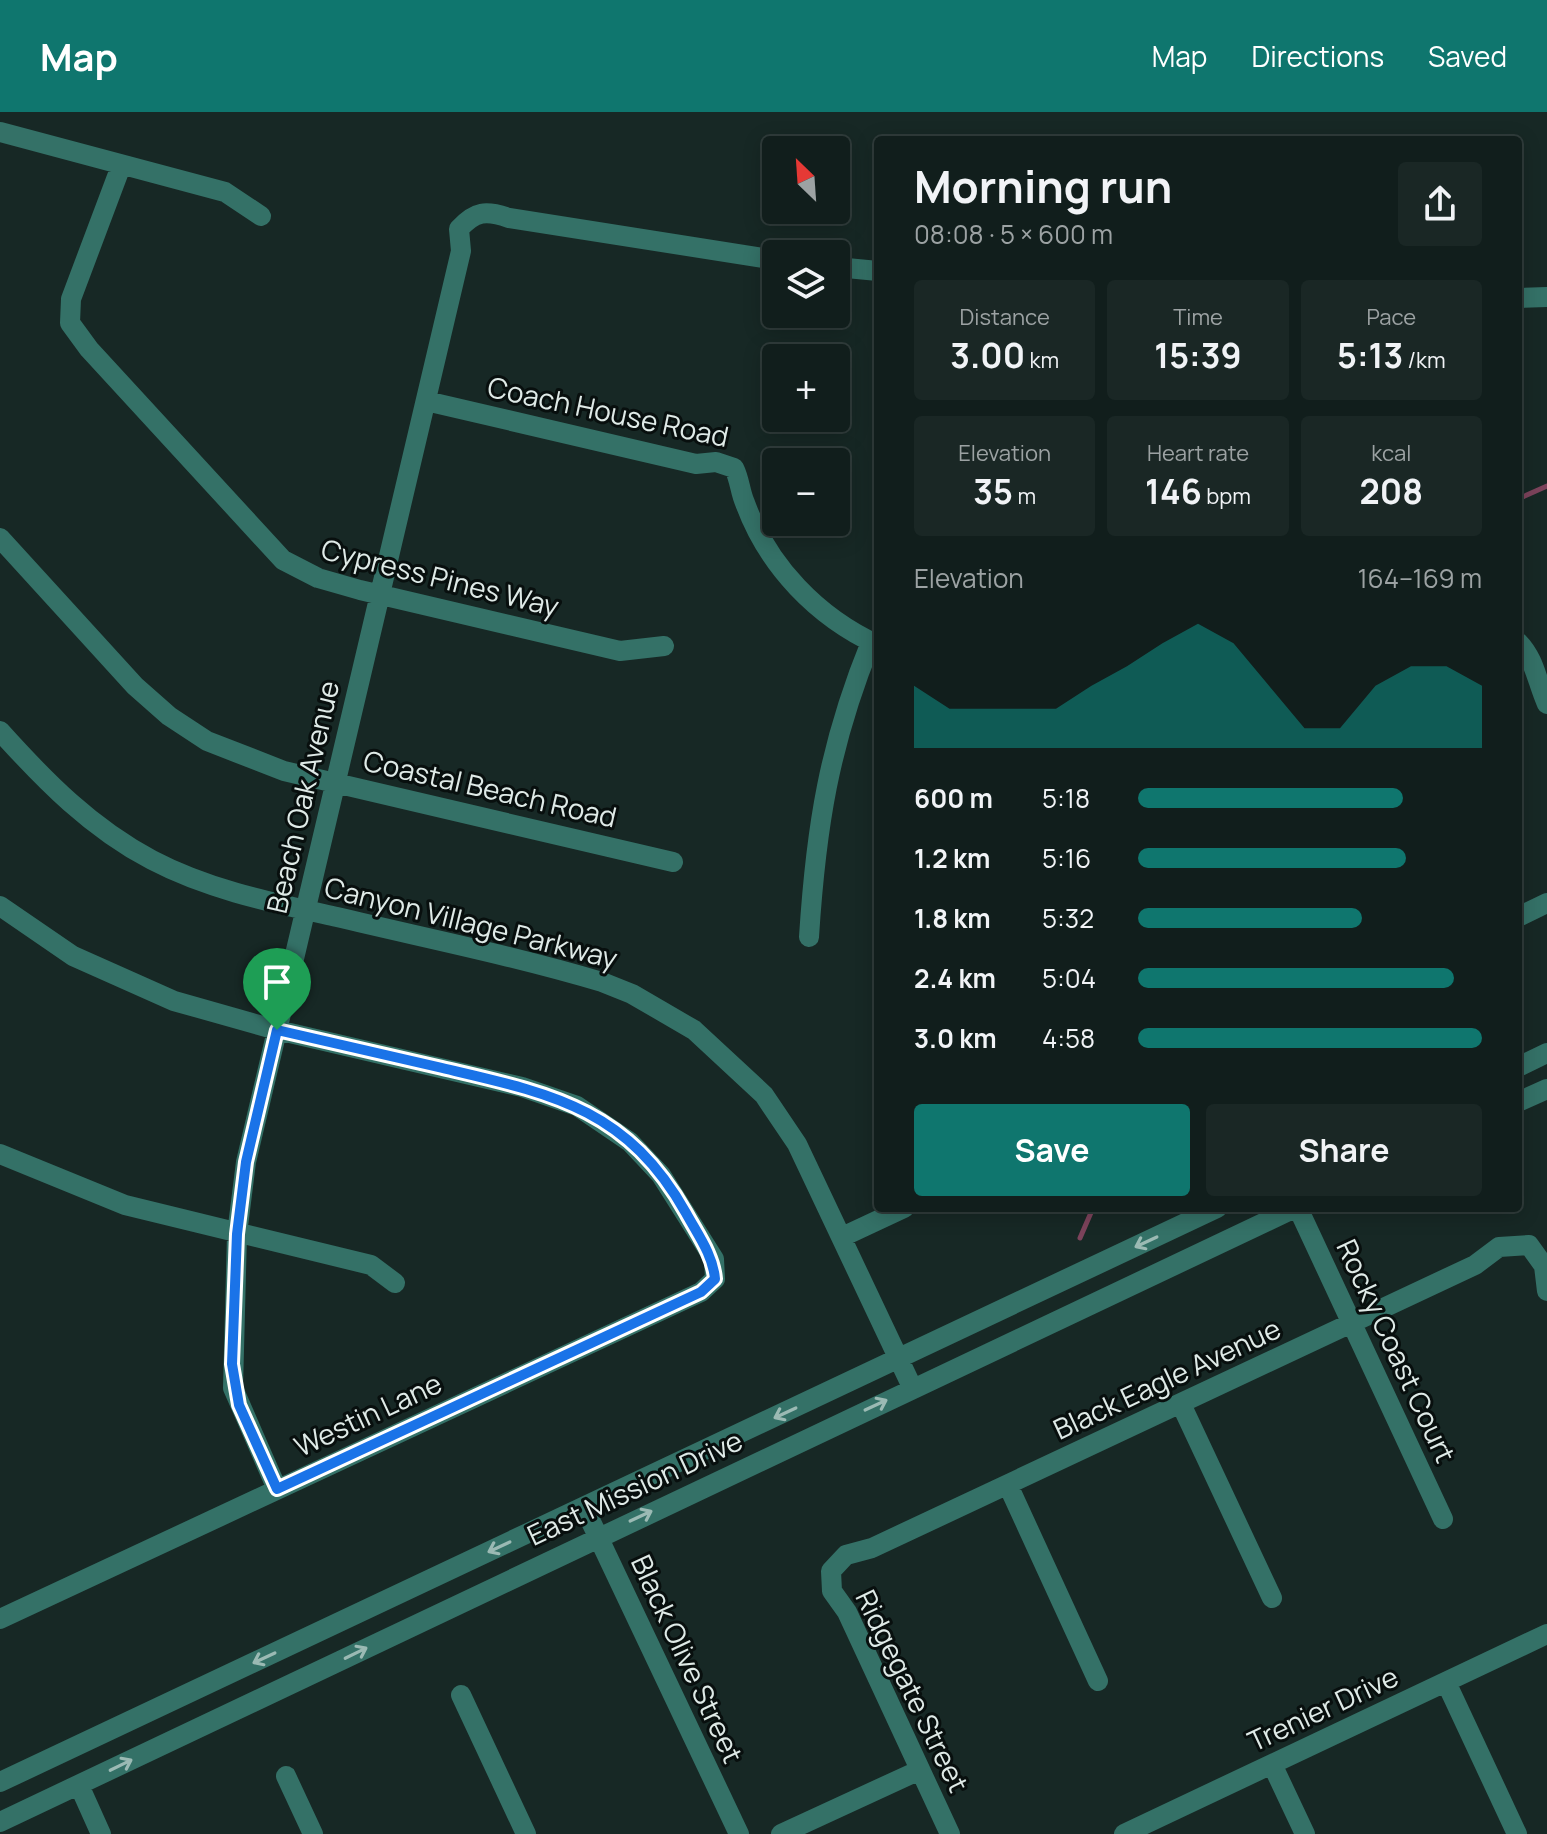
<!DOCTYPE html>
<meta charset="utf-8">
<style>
:root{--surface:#111e1c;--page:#1a2725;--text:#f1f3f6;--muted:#9ca2a3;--line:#303c3b;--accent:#0f766e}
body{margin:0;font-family:Manrope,sans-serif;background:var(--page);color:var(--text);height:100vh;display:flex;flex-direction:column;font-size:30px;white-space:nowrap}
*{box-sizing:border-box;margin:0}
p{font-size:26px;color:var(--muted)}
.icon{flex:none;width:44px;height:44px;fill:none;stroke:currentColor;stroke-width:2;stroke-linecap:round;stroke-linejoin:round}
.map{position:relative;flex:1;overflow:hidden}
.side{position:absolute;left:874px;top:24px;width:648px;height:1076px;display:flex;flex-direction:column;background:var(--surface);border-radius:8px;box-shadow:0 4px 20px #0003,0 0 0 2px var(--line)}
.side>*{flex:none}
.needle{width:52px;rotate:335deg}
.buttons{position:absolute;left:762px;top:24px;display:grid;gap:16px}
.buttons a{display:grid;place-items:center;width:88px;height:88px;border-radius:8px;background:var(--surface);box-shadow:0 4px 20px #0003,0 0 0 2px var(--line);font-size:40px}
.pin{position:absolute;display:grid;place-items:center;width:68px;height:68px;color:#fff;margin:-82px -34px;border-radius:50% 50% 50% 0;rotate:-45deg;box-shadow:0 0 8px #0007}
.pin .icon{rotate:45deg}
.round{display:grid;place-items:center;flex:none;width:84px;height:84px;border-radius:8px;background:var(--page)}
.summary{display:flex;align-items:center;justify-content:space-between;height:136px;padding:0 40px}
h1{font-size:44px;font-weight:700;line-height:60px}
.metrics{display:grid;grid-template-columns:repeat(3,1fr);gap:12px;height:136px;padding:8px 40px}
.metrics div{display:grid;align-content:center;border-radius:8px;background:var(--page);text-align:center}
.metrics b{font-size:34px;font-weight:700}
.metrics small{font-size:22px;font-weight:400}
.metrics p{font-size:22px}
.chart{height:224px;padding:16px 40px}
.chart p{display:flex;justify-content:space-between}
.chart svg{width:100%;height:144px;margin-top:8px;fill:var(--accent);opacity:.7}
.button{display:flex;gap:16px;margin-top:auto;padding:16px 40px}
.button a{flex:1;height:92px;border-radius:8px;background:var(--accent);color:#fff;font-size:32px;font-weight:700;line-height:92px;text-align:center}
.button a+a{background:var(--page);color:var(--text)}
ul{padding:0 40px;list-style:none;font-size:26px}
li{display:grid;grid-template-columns:128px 96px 1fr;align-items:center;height:60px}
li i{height:20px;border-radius:10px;background:var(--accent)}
header{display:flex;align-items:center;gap:48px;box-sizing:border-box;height:112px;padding:0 40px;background:var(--accent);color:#fff}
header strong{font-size:38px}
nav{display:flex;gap:44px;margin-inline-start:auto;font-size:28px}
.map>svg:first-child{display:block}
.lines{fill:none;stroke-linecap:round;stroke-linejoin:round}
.stream{stroke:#7c435b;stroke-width:5}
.minor{stroke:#347167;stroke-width:20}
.oneway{stroke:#9bbab4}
.route-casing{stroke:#fff;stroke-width:16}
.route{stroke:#1a73e8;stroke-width:10}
.labels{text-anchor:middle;stroke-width:6;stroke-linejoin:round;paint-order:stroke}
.street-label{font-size:28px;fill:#dfeae7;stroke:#080f0e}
</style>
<header>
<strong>Map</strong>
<nav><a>Map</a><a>Directions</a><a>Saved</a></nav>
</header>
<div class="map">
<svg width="1547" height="1722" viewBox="0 0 1547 1722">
<rect width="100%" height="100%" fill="#172825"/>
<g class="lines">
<path class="stream" d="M 1518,387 L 1547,374
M 1080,1126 L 1093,1096"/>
<path class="minor" d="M 0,20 L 225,80 L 261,104
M 121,54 L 71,187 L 70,211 L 89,237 L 283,448 L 318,466 L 360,478 L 620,539 L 664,534
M 836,155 L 878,159
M 1518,186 L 1547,185
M 426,289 L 696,352 L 716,350 L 734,356 C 740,368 740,380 745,391 C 768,454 817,505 878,533
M 0,426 L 135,574 L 169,604 L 207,629 L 284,659 L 673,750
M 1518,530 C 1535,547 1537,570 1547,592
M 0,619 C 45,669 91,716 152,748 C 209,778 274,791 337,805 C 425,826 515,844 602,870 L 632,882 L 694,918 L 764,983 L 797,1032 L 912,1275
M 0,794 L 73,844 L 174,889 L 277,918 L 522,975 L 577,994 L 630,1030 L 661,1063 L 714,1147 L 715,1167 L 701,1180 L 0,1507
M 1518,805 L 1547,791
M 809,825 C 816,715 829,633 871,530
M 1518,955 L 1547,941
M 1518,990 L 1547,977
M 0,1042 L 125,1093 L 371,1153 L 395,1171
M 1298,1096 L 1443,1407
M 842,1125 L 904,1096
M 1181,1292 L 1272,1486
M 1008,1373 L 1098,1569
M 277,1377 L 233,1276 L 237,1122 L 246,1050 L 461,139 L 459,117 C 475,99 486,98 509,106 L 776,148
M 584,1395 L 739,1722
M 1446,1570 L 1517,1722
M 461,1583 L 526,1722
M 1272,1652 L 1305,1722
M 286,1664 L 313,1722
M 0,1670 L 1217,1096
M 79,1673 L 101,1722
M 0,1710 L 1295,1096
M 781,1722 L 920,1658
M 950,1722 L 847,1500 L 832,1479 L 831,1459 L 846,1443 L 872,1436 L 1475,1153 L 1499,1135 L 1529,1133 L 1544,1154 L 1547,1179
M 1124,1722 L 1547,1522"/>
</g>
<defs><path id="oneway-shaft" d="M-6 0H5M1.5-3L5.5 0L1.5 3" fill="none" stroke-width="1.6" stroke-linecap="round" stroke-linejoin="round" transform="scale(2)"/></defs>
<g class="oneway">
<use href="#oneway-shaft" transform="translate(1146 1130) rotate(155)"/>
<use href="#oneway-shaft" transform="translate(876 1293) rotate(-25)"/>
<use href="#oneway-shaft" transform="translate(785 1301) rotate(155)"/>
<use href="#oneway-shaft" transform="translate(641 1404) rotate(-25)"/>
<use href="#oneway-shaft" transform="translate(499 1435) rotate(155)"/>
<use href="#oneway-shaft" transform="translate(356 1541) rotate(-26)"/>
<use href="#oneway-shaft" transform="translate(264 1546) rotate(155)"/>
<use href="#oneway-shaft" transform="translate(121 1653) rotate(-26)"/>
</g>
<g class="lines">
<defs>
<path id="route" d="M 277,918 C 331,930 384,943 438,955 C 548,981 626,994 686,1101 C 698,1123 713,1143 715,1167 L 701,1180 L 277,1377 L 239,1293 L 232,1252 L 237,1122 L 246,1050 Z"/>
</defs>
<use href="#route" class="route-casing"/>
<use href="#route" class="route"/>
</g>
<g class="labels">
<g class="street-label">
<text transform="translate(608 300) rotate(12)" y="10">Coach House Road</text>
<text transform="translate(440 466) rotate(14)" y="10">Cypress Pines Way</text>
<text transform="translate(490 677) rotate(13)" y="10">Coastal Beach Road</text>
<text transform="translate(303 685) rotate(-77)" y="10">Beach Oak Avenue</text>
<text transform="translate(471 811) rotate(14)" y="10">Canyon Village Parkway</text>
<text transform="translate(1396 1239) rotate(65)" y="10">Rocky Coast Court</text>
<text transform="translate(1167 1267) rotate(-25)" y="10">Black Eagle Avenue</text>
<text transform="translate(368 1303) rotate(-25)" y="10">Westin Lane</text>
<text transform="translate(635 1376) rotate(-25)" y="10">East Mission Drive</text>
<text transform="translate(687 1547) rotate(65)" y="10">Black Olive Street</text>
<text transform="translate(912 1579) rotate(64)" y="10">Ridgegate Street</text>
<text transform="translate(1323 1597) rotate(-25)" y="10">Trenier Drive</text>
</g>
</g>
</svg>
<div class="buttons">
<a><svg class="needle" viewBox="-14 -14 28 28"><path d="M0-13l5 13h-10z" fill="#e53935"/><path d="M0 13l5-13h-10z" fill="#9ca2a3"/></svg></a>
<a><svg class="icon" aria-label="layers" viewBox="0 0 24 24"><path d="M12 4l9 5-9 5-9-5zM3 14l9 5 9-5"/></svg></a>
<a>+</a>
<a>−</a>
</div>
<div class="pin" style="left:277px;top:918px;background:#1e9e55"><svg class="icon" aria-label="arrive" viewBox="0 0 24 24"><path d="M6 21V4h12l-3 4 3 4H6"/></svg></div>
<section class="side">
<div class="summary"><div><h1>Morning run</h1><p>08:08 · 5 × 600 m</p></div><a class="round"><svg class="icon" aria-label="share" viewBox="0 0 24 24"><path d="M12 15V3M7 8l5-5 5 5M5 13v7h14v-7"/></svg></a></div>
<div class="metrics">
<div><p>Distance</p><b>3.00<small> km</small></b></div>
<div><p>Time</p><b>15:39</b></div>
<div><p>Pace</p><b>5:13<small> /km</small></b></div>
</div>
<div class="metrics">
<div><p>Elevation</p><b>35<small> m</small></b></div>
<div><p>Heart rate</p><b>146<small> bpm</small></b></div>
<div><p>kcal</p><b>208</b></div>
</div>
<div class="chart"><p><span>Elevation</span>164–169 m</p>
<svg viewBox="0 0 160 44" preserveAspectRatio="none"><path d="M0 44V25L10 32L20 32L30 32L40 32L50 25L60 19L70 12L80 6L90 12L100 25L110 38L120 38L130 25L140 19L150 19L160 25V44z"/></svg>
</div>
<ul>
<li><b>600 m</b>5:18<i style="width:77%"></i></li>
<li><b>1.2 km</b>5:16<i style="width:78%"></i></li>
<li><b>1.8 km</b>5:32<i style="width:65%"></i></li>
<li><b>2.4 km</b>5:04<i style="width:92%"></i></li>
<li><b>3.0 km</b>4:58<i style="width:100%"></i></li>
</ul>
<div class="button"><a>Save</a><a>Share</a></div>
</section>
</div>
